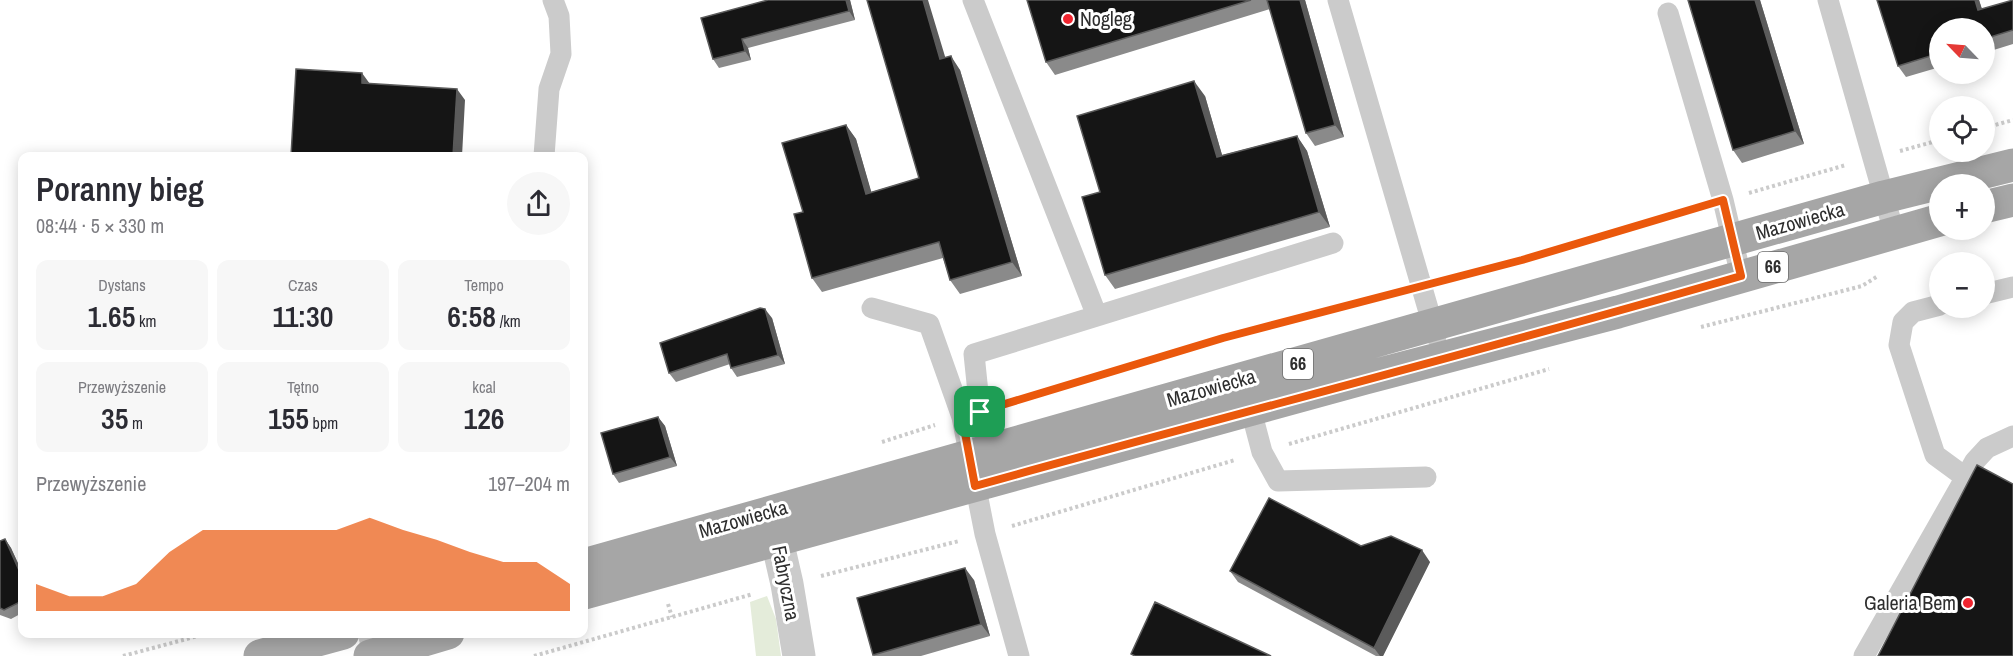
<!DOCTYPE html>
<html lang="pl">
<meta charset="utf-8">
<style>
:root{--surface:#fff;--page:#f7f7f7;--text:#2b2b33;--muted:#7c7c81;--accent:#ea580c}
body{margin:0;font-family:"Archivo Narrow",sans-serif;background:var(--page);color:var(--text);height:100vh;display:flex;flex-direction:column;font-size:22px;white-space:nowrap}
*{box-sizing:border-box;margin:0}
p{font-size:20px;color:var(--muted)}
.icon{flex:none;width:33px;height:33px;fill:none;stroke:currentColor;stroke-width:2;stroke-linecap:round;stroke-linejoin:round}
.map{position:relative;flex:1;overflow:hidden}
.panel{position:absolute;left:18px;top:152px;width:570px;height:486px;display:flex;flex-direction:column;background:var(--surface);border-radius:12px;box-shadow:0 3px 15px #0003}
.panel>*{flex:none}
.needle{width:39px;rotate:295deg}
.controls{position:absolute;left:1929px;top:18px;display:grid;gap:12px}
.controls a{display:grid;place-items:center;width:66px;height:66px;border-radius:50%;background:var(--surface);box-shadow:0 3px 15px #0003;font-size:30px}
.pin{position:absolute;display:grid;place-items:center;width:51px;height:51px;color:#fff;margin:-26px;border-radius:12px;box-shadow:0 3px 9px #0006}
.round{display:grid;place-items:center;flex:none;width:63px;height:63px;border-radius:32px;background:var(--page)}
.headline{display:flex;align-items:center;justify-content:space-between;height:102px;padding:0 18px}
h1{font-size:33px;font-weight:600;line-height:45px}
.metrics{display:grid;grid-template-columns:repeat(3,1fr);gap:9px;height:102px;padding:6px 18px}
.metrics div{display:grid;align-content:center;border-radius:12px;background:var(--page);text-align:center}
.metrics b{font-size:30px;font-weight:600}
.metrics small{font-size:16px;font-weight:400}
.metrics p{font-size:16px}
.chart{height:168px;padding:12px 18px}
.chart p{display:flex;justify-content:space-between}
.chart svg{width:100%;height:108px;margin-top:6px;fill:var(--accent);opacity:.7}
.map>svg:first-child{display:block}
.green{fill:#e4ecda}
.lines{fill:none;stroke-linecap:round;stroke-linejoin:round}
.path{stroke:#cbcbcb;stroke-width:4;stroke-dasharray:3 3;stroke-linecap:butt}
.lane{stroke:#cbcbcb;stroke-width:21}
.street{stroke:#cbcbcb;stroke-width:33}
.primary{stroke:#a6a6a6;stroke-width:33}
.wall{fill:#8a8a8a}
.shaded-wall{fill:#5b5b5b}
.building{fill:#151515;stroke:#5b5b5b;stroke-width:1.5}
.route-casing{stroke:#fff;stroke-width:12}
.route{stroke:#ea580c;stroke-width:8}
.poi-dot{fill:#f0252f;stroke:#fff;stroke-width:2}
.labels{text-anchor:middle;stroke-width:6;stroke-linejoin:round;paint-order:stroke}
.shield{fill:#fff;stroke:#6d6d6d;stroke-width:1.5}
.shield-label{font-size:18px;font-weight:bold;fill:#2e2e2e}
.poi-label{font-size:20px;fill:#2e2e2e;stroke:#fff;text-anchor:start}
.street-label{font-size:20px;fill:#2e2e2e;stroke:#fff}
</style>
<div class="map">
<svg width="2013" height="656" viewBox="0 0 2013 656">
<rect width="100%" height="100%" fill="#fff"/>
<path class="green" d="M 767,596 L 776,619 L 781,656 L 756,656 L 750,602 Z"/>
<g class="lines">
<path class="path" d="M 1984,128 L 2013,120
M 1900,151 L 1940,140
M 1749,193 L 1846,165
M 1450,279 L 1696,208
M 1701,327 L 1862,286 L 1878,276
M 1008,403 L 1223,338 L 1393,294
M 882,442 L 935,425
M 1289,444 L 1549,369
M 1012,526 L 1235,460
M 821,576 L 959,541
M 668,604 L 672,617
M 123,656 L 209,633
M 534,656 L 753,594"/>
<path class="lane" d="M 973,0 L 1097,316
M 1338,0 L 1436,336
M 1828,0 L 1894,232
M 1668,13 L 1723,200 L 1741,276
M 544,156 L 549,89 L 561,54 L 559,16 L 553,0
M 1984,294 L 2013,287
M 1940,305 L 1913,312 L 1903,322 L 1899,345 L 1935,455 L 1965,477
M 872,308 L 929,324 L 962,417 L 985,534 L 1019,656
M 1248,399 L 1262,452 L 1278,481 L 1426,477
M 968,457 L 980,412 L 974,354 L 1333,243
M 368,633 L 374,656
M 1864,656 L 1975,461 L 1987,448 L 2013,436"/>
<path class="street" d="M 771,514 L 787,584 L 799,656"/>
<path class="primary" d="M 1984,207 L 2013,200
M 584,565 L 1884,197 L 2013,165
M 584,593 L 1365,378 L 1618,312 L 1940,220
M 260,656 L 343,633
M 370,656 L 448,633"/>
</g>
<path class="wall" d="M 850,0 L 855,20 L 748,48 L 751,60 L 719,68 L 713,59 L 701,18 Z
M 1027,0 L 1305,0 L 1344,137 L 1315,146 L 1306,133 L 1270,9 L 1055,75 L 1046,62 Z
M 1688,0 L 1760,0 L 1804,144 L 1742,163 L 1733,150 Z
M 1877,0 L 1979,0 L 1982,9 L 2013,0 L 2013,44 L 1984,53 L 1984,28 L 1940,28 L 1940,67 L 1906,77 L 1898,66 Z
M 945,58 L 960,70 L 1022,276 L 960,294 L 950,280 L 943,258 L 822,292 L 812,278 L 803,212 L 846,125 L 856,139 L 871,192 L 919,178 Z
M 1205,96 L 1222,155 L 1297,136 L 1307,151 L 1330,227 L 1115,289 L 1105,275 Z
M 772,318 L 785,364 L 737,377 L 731,368 L 730,364 L 676,382 L 669,373 Z
M 658,417 L 665,426 L 677,466 L 619,483 L 613,474 Z
M 5,539 L 11,548 L 22,572 L 22,613 L 11,619 L 0,615 L 0,541 Z
M 1361,546 L 1430,562 L 1383,656 L 1376,656 L 1238,582 L 1230,571 Z
M 974,580 L 990,636 L 921,656 L 874,656 L 873,655 Z"/>
<path class="shaded-wall" d="M 846,0 L 850,0 L 855,20 L 849,11 Z
M 923,0 L 928,0 L 950,73 L 940,59 Z
M 1300,0 L 1305,0 L 1344,137 L 1335,125 Z
M 1755,0 L 1760,0 L 1804,144 L 1795,131 Z
M 1975,0 L 1979,0 L 1986,22 L 1978,10 Z
M 742,39 L 748,48 L 751,60 L 745,51 Z
M 951,56 L 960,70 L 1022,276 L 1012,262 Z
M 362,73 L 370,84 L 362,83 Z
M 1194,81 L 1205,96 L 1227,172 L 1217,157 Z
M 457,89 L 465,100 L 462,156 L 453,156 Z
M 846,125 L 856,139 L 876,208 L 866,194 Z
M 1297,136 L 1307,151 L 1330,227 L 1319,212 Z
M 765,309 L 772,318 L 785,364 L 778,355 Z
M 658,417 L 665,426 L 677,466 L 670,457 Z
M 5,539 L 11,548 L 22,572 L 22,577 Z
M 1422,550 L 1430,562 L 1383,656 L 1380,656 L 1374,648 Z
M 965,568 L 974,580 L 990,636 L 981,624 Z"/>
<path class="building" d="M 768,0 L 846,0 L 849,11 L 742,39 L 745,51 L 713,59 L 701,18 Z
M 867,0 L 923,0 L 940,59 L 951,56 L 1012,262 L 950,280 L 939,242 L 812,278 L 794,214 L 803,212 L 782,143 L 846,125 L 866,194 L 919,178 Z
M 1027,0 L 1251,0 L 1046,62 Z
M 1267,0 L 1300,0 L 1335,125 L 1306,133 Z
M 1688,0 L 1755,0 L 1795,131 L 1733,150 Z
M 1877,0 L 1975,0 L 1978,10 L 2013,0 L 2013,30 L 1984,39 L 1984,28 L 1940,28 L 1940,53 L 1898,66 Z
M 296,69 L 362,73 L 362,83 L 457,89 L 453,156 L 291,156 Z
M 1194,81 L 1217,157 L 1297,136 L 1319,212 L 1105,275 L 1082,197 L 1100,192 L 1077,116 Z
M 760,308 L 765,309 L 778,355 L 731,368 L 727,354 L 669,373 L 660,343 Z
M 658,417 L 670,457 L 613,474 L 601,433 Z
M 1977,465 L 2013,484 L 2013,656 L 1878,656 Z
M 1269,498 L 1361,546 L 1391,536 L 1422,550 L 1374,648 L 1230,571 Z
M 5,539 L 22,577 L 22,601 L 4,610 L 0,608 L 0,541 Z
M 965,568 L 981,624 L 873,655 L 857,598 Z
M 1155,602 L 1271,656 L 1135,656 L 1131,654 Z"/>
<g class="lines">
<defs>
<path id="route" d="M 1723,200 L 1741,276 C 1486,350 1230,415 975,486 L 962,417 L 1223,338 L 1522,260 Z"/>
</defs>
<use href="#route" class="route-casing"/>
<use href="#route" class="route"/>
</g>
<g class="poi-dot">
<circle cx="1068" cy="19" r="6"/>
<circle cx="1968" cy="603" r="6"/>
</g>
<g class="labels">
<g class="shield">
<rect x="1758" y="252" width="30" height="30" rx="4.5"/>
<rect x="1283" y="349" width="30" height="30" rx="4.5"/>
</g>
<g class="shield-label">
<text x="1773" y="273">66</text>
<text x="1298" y="370">66</text>
</g>
<g class="poi-label">
<text x="1080" y="26">Nogleg</text>
<text x="1956" y="610" text-anchor="end">Galeria Bem</text>
</g>
<g class="street-label">
<text transform="translate(1800 221) rotate(-16)" y="7">Mazowiecka</text>
<text transform="translate(1211 388) rotate(-16)" y="7">Mazowiecka</text>
<text transform="translate(743 519) rotate(-16)" y="7">Mazowiecka</text>
<text transform="translate(786 583) rotate(79)" y="7">Fabryczna</text>
</g>
</g>
</svg>
<div class="controls">
<a><svg class="needle" viewBox="-14 -14 28 28"><path d="M0-13l5 13h-10z" fill="#e53935"/><path d="M0 13l5-13h-10z" fill="#7c7c81"/></svg></a>
<a><svg class="icon" aria-label="locate" viewBox="0 0 24 24"><circle cx="12" cy="12" r="6"/><path d="M12 2v4M12 18v4M2 12h4M18 12h4"/></svg></a>
<a>+</a>
<a>−</a>
</div>
<div class="pin" style="left:980px;top:412px;background:#1e9e55"><svg class="icon" aria-label="arrive" viewBox="0 0 24 24"><path d="M6 21V4h12l-3 4 3 4H6"/></svg></div>
<section class="panel">
<div class="headline"><div><h1>Poranny bieg</h1><p>08:44 · 5 × 330 m</p></div><a class="round"><svg class="icon" aria-label="share" viewBox="0 0 24 24"><path d="M12 15V3M7 8l5-5 5 5M5 13v7h14v-7"/></svg></a></div>
<div class="metrics">
<div><p>Dystans</p><b>1.65<small> km</small></b></div>
<div><p>Czas</p><b>11:30</b></div>
<div><p>Tempo</p><b>6:58<small> /km</small></b></div>
</div>
<div class="metrics">
<div><p>Przewyższenie</p><b>35<small> m</small></b></div>
<div><p>Tętno</p><b>155<small> bpm</small></b></div>
<div><p>kcal</p><b>126</b></div>
</div>
<div class="chart"><p><span>Przewyższenie</span>197–204 m</p>
<svg viewBox="0 0 160 44" preserveAspectRatio="none"><path d="M0 44V33L10 38L20 38L30 33L40 20L50 11L60 11L70 11L80 11L90 11L100 6L110 11L120 15L130 20L140 24L150 24L160 33V44z"/></svg>
</div>
</section>
</div>
